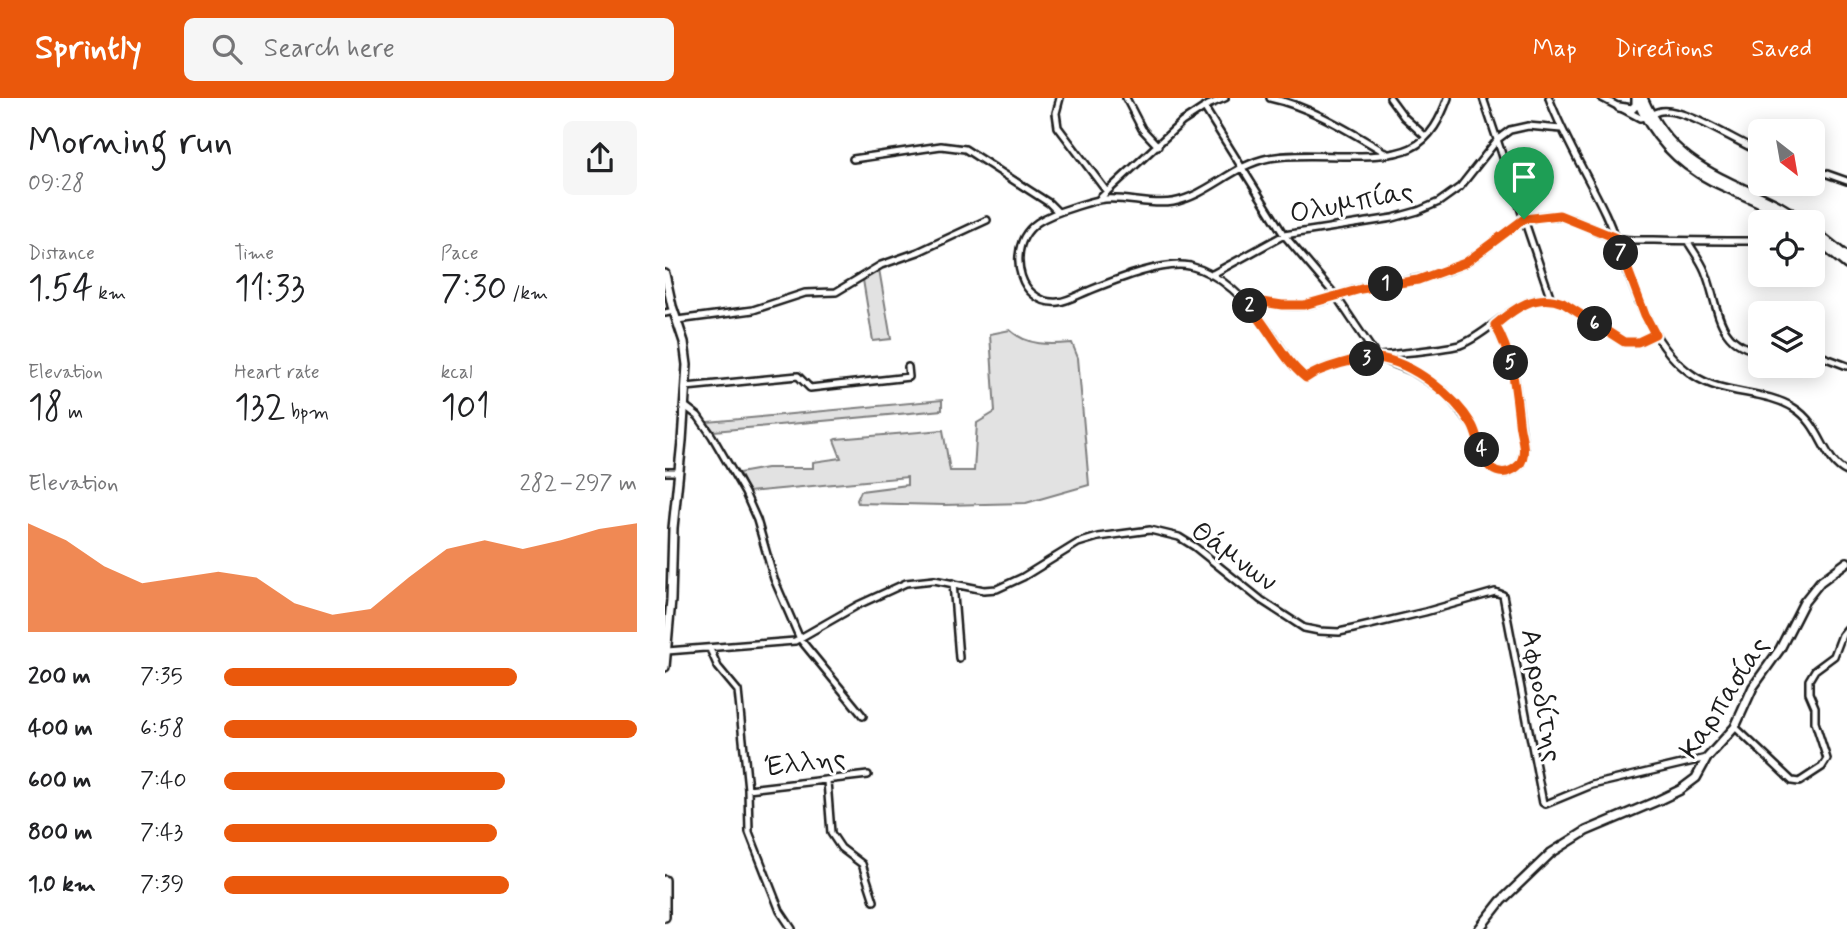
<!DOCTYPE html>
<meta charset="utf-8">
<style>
:root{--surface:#fff;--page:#f6f6f6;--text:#202124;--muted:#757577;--accent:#ea580c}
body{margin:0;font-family:Mynerve,sans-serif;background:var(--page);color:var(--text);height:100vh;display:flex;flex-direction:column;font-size:26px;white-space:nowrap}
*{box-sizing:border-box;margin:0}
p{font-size:23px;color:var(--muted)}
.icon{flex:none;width:38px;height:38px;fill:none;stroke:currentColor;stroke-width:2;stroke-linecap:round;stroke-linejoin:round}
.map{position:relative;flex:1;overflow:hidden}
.drawer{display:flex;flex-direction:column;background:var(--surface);width:665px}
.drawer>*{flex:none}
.needle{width:46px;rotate:149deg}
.buttons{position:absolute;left:1083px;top:21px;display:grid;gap:14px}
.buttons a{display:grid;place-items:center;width:77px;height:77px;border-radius:10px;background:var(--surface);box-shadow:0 4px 18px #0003;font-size:35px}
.pin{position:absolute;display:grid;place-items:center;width:60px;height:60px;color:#fff;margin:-72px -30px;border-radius:50% 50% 50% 0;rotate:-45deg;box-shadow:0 0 7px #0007}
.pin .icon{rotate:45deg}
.km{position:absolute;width:35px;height:35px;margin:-18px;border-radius:50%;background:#222;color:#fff;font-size:19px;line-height:35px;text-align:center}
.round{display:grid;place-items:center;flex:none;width:74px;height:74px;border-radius:10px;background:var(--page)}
.summary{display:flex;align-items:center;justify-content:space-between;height:119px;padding:0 28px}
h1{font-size:38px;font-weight:600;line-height:52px}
.figures{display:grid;grid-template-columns:repeat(3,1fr);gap:10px;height:119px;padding:7px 28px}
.figures div{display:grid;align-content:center}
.figures b{font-size:35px;font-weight:600}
.figures small{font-size:19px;font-weight:400}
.figures p{font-size:19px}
.chart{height:196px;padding:14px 28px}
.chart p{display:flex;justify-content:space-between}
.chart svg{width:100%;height:126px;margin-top:7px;fill:var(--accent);opacity:.7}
ul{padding:0 28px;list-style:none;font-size:23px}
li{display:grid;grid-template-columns:112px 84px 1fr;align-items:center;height:52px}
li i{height:18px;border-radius:9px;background:var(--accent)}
header{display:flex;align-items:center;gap:42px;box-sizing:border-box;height:98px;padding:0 35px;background:var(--accent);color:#fff}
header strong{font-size:33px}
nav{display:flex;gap:38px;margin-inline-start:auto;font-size:24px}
.search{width:490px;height:63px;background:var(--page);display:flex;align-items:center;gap:18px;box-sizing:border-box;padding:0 24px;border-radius:10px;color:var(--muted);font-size:26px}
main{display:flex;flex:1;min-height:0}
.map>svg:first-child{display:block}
.green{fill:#e2e2e2;stroke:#7f7f7f;stroke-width:2}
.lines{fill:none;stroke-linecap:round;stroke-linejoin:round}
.street-casing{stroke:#1c1c1c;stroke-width:10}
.secondary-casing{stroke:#1c1c1c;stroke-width:12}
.street{stroke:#fff;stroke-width:5}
.secondary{stroke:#fff;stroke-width:7}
.route-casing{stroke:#fff;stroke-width:14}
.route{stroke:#ea580c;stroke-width:9}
.labels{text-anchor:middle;stroke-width:6;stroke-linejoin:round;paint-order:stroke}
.street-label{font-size:28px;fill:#1c1c1c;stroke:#fff}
</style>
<header>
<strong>Sprintly</strong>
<div class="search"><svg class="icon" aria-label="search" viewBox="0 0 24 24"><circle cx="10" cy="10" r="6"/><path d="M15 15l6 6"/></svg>Search here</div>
<nav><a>Map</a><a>Directions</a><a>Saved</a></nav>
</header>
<main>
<section class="drawer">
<div class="summary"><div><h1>Morning run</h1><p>09:28</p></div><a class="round"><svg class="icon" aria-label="share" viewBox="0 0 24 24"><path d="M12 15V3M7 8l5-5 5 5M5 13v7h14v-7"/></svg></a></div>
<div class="figures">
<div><p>Distance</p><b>1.54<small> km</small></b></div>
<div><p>Time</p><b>11:33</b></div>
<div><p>Pace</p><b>7:30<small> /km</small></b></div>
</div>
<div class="figures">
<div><p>Elevation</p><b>18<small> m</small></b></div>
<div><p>Heart rate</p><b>132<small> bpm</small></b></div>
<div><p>kcal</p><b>101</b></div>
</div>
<div class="chart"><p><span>Elevation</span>282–297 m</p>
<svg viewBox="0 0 160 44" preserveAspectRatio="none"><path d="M0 44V6L10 12L20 21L30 27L40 25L50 23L60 25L70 34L80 38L90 36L100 25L110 15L120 12L130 15L140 12L150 8L160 6V44z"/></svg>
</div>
<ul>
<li><b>200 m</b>7:35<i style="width:71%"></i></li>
<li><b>400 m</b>6:58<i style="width:100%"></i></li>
<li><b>600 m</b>7:40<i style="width:68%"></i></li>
<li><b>800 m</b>7:43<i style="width:66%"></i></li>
<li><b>1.0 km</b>7:39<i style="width:69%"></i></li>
</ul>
</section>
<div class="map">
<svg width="1182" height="831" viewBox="0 0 1182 831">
<rect width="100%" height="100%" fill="#fff"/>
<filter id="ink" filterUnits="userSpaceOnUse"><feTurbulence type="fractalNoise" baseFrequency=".0143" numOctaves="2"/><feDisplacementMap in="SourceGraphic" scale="14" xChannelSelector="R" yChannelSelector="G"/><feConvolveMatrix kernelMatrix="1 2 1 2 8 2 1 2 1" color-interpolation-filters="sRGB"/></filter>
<g filter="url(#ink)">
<path class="green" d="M 214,171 L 226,241 L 208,243 L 198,182 Z
M 345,232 C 362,248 385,247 407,245 L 413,260 L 424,387 L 361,405 L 279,407 L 193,405 L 192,402 L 196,393 L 242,387 L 242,379 L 83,394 L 74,375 L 102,370 L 148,370 L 148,364 L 176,360 L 169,342 L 171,341 L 278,332 L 285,373 L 309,373 L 312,325 L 330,314 L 325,236 Z
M 277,302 L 277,312 L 49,333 L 42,324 Z"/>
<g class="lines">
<defs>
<path id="street" d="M 395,0 L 391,15 L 393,29 L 442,94
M 461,0 L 477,31 L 493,48
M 605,0 C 647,9 685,34 721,55
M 725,0 L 739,19 L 761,39
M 783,0 C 776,19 766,41 746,50 C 712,66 644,52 604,60 C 568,67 544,97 508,104 C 485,108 463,99 440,101 C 429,102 419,106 409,109 C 383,117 356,126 354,158 C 353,171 357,187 368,196 C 375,202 384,205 393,204 C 403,203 413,197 423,193 C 448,183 498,162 525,168 C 561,177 588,209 608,239 C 618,253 627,269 641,280 C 677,255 751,257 795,247 C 830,234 857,188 898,205 L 959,244 L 973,244 L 990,236
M 818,0 L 886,201
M 884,0 C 899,40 922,77 940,115 C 965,169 976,242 1028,277 C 1058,298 1099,291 1129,310 C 1157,327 1157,362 1182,374
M 937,0 L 975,20 C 983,19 989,14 996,13 C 1021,10 1071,44 1096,54
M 539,9 L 619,137 L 671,198 L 712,259 L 747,273 L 780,294 L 808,329 L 823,367 L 831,373 L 840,375 L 848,372 L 855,367 L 859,351 L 848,271 L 841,250 L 830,227
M 188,61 L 276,48 L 300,51 L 384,105 L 393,114
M 1148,71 L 1182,83
M 433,102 L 517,24 L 543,7 L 560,0
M 1023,144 C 1029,154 1036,163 1040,173 C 1054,207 1050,248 1096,253
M 546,177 L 619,137 L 728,120 L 753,113 L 774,104 L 795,89 L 833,41 L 845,32 L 863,28 L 896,31
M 579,201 C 596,204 614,208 632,208 C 653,207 673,196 693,191 C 730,183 767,183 801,164 C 828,149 845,123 877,118 C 908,114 924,134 952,140 C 964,143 977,142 989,142 C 1025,143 1060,143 1096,143
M 0,215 L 9,213
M 12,222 L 88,212 L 140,195 L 171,194 L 216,167 L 253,154 L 322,122
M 1148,255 L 1182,268
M 21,289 L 133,278 L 145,290 L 244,279 L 243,269
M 20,308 L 33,318 L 47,338 L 80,395 L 92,422 L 109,481 L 135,541 L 198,618
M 0,374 L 14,374
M 288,485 L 294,560
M 45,551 L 53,569 L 73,593 L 83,691 L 84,734 L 115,813 L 127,831
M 2,553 L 130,543 L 193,507 L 241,485 L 269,482 L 319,492 L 332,491 L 358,479 L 413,445 L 433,439 L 485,432 L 514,439 L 530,449 L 596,502 L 639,530 L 654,533 L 674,534 L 688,531 L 760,514 L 830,494 L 838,497 L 878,705 L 881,706 L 927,687 L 1042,660
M 1070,629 L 1127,683 L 1134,684 L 1157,669 L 1162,661 L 1150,624 L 1150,609 L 1144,595 L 1144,582 L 1150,572 L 1169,558 L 1177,537 L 1182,531
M 162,683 L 166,735 L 176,750 L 197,766 L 209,803
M 83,691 L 203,677"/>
<path id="secondary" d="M 971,0 C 986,36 1012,65 1047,83 C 1075,97 1104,106 1130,124
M 978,0 C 1002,56 1039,73 1092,97 C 1109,105 1124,112 1139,124
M 954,9 L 967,11 L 971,7 L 971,1
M 1148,132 L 1182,159
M 1148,139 L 1182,167
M 0,176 L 7,208 L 19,244 L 22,267 L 17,343 L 8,430 L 6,502 L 0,569
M 0,782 L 0,819
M 814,831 L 836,803 L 886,755 L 921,733 L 992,703 L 1015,692 L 1031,680 L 1042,660 L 1070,629 L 1088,589 L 1115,551 L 1139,504 L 1155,484 L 1182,464"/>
</defs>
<use href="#street" class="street-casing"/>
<use href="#secondary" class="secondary-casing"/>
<use href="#street" class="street"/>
<use href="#secondary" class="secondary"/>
</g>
</g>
<g class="lines" filter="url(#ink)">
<defs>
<path id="route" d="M 894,117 L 951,140 L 980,217 L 990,236 L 973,244 L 959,244 L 898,205 C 871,194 850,210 830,227 C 848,258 850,288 854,323 C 855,338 863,352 855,366 C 847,374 836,378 826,370 C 815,361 814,339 807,327 C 790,298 747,264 713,260 C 696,258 655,270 641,280 C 615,259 602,225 578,201 L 617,207 L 639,207 L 696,191 L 753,182 L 800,165 L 859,121 Z"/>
</defs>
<use href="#route" class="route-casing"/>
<use href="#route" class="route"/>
</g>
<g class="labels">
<g class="street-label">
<text transform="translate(686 103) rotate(-11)" y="10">Ολυμπίας</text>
<text transform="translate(570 457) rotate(36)" y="10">Θάμνων</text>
<text transform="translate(878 597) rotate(80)" y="10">Αφροδίτης</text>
<text transform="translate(1058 599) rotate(-57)" y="10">Καρπασίας</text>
<text transform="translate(140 663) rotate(-7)" y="10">Έλλης</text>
</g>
</g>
</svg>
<div class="buttons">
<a><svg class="needle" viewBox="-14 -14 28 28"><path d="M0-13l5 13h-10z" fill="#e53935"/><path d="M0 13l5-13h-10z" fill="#757577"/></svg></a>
<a><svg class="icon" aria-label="locate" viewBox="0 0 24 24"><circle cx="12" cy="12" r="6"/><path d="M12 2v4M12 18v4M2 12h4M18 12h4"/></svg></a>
<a><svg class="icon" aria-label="layers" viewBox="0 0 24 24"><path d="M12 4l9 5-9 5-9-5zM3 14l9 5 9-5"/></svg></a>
</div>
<div class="pin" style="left:859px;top:121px;background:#1e9e55"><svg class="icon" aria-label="arrive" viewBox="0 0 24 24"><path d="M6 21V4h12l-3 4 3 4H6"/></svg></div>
<b class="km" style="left:721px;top:186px">1</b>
<b class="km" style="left:585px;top:208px">2</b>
<b class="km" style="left:702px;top:261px">3</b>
<b class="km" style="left:817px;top:352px">4</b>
<b class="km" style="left:846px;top:265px">5</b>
<b class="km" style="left:930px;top:226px">6</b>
<b class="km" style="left:956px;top:155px">7</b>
</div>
</main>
